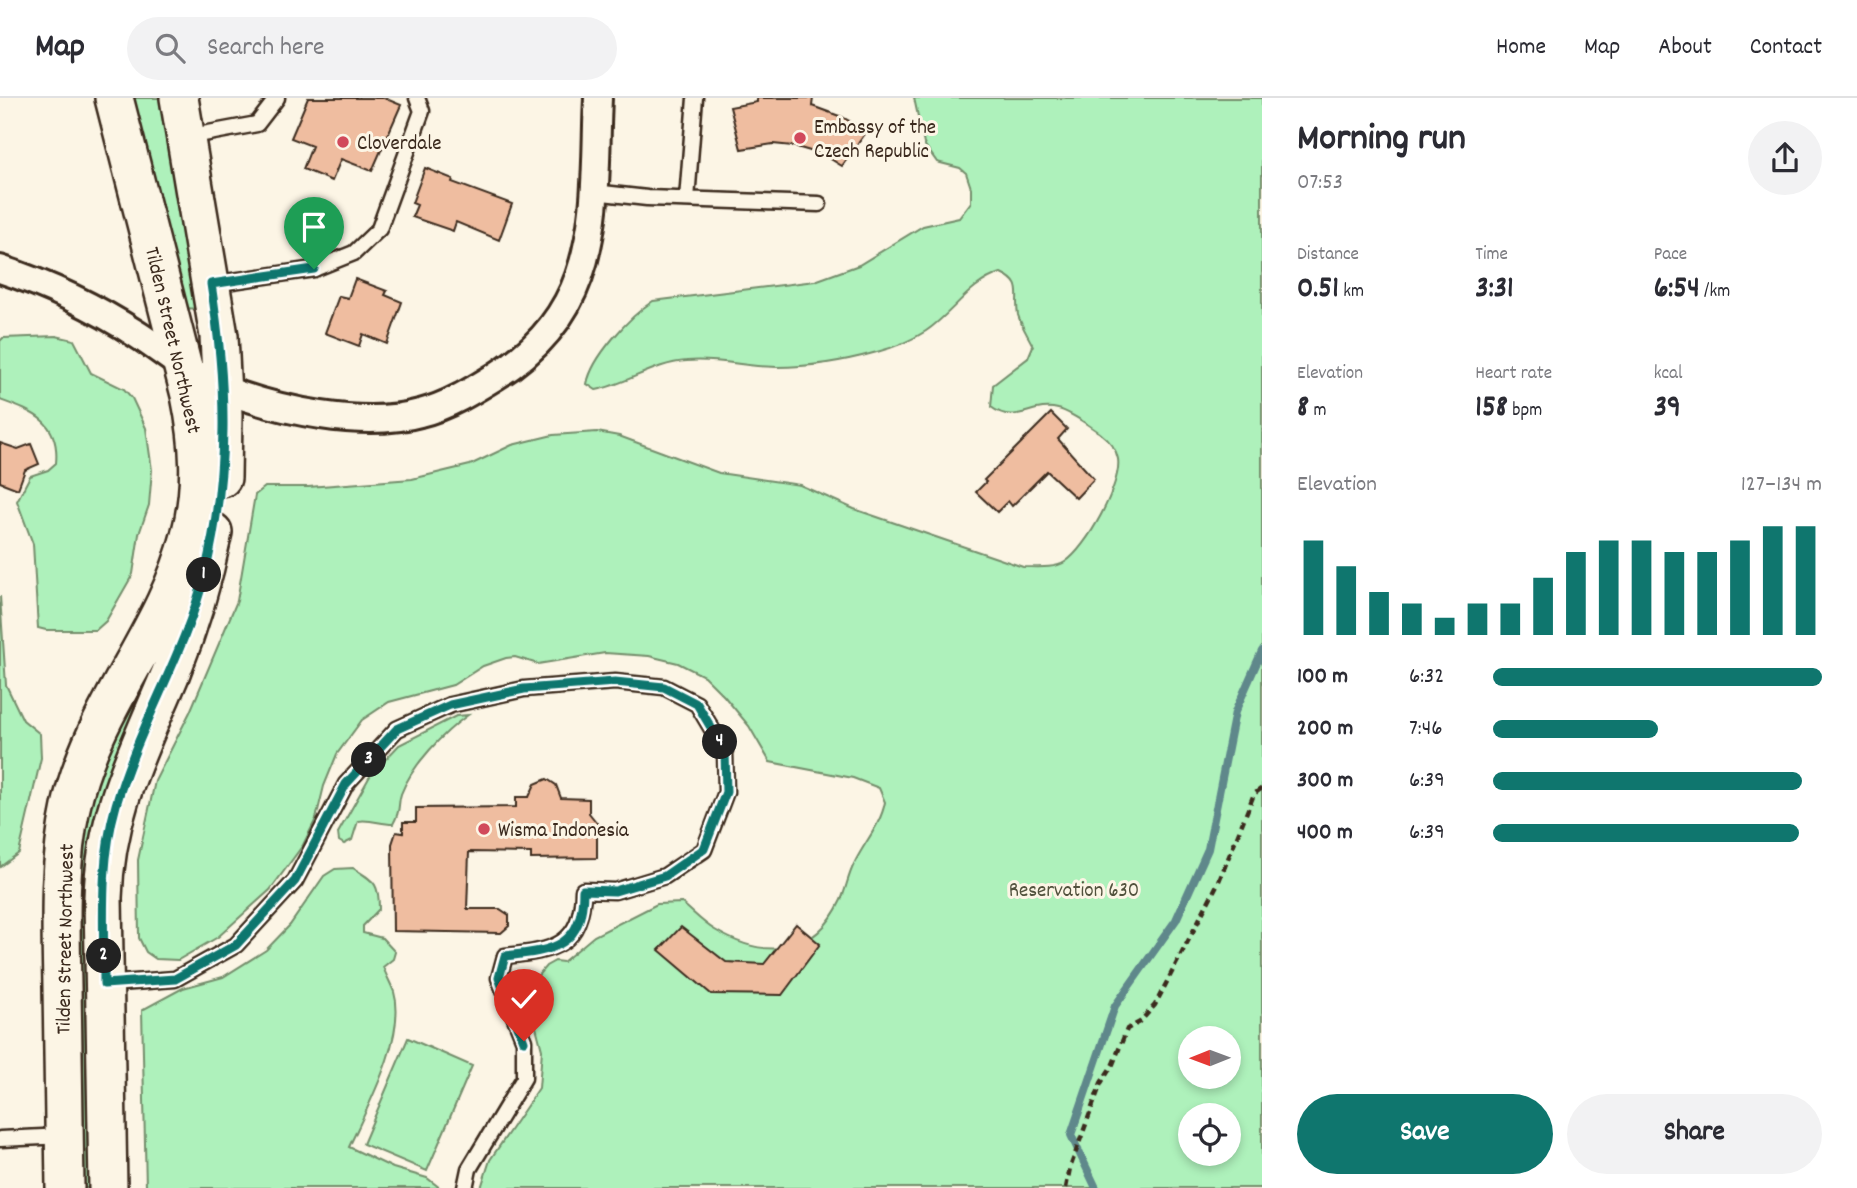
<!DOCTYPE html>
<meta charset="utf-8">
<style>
:root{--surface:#fff;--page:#f2f2f3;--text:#2b2b33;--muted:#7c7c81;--line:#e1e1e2;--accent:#0f766e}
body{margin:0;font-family:Dekko,sans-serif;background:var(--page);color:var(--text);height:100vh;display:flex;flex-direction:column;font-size:26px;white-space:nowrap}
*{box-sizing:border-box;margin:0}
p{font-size:23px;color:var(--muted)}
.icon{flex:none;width:38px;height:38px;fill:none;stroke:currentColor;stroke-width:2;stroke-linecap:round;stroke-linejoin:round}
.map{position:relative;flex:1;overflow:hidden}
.side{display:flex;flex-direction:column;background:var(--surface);width:595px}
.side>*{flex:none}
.needle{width:46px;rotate:269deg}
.fabs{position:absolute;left:1178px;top:928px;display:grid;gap:14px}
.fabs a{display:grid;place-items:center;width:63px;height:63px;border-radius:50%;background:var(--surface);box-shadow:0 4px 10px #0003;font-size:35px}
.pin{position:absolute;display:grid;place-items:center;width:60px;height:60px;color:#fff;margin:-72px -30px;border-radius:50% 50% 50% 0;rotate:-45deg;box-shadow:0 0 7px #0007}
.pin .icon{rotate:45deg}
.km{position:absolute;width:35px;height:35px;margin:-18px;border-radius:50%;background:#222;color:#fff;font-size:19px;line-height:35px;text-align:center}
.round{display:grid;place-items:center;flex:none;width:74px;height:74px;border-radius:37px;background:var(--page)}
.summary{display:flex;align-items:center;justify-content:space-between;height:119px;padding:0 35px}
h1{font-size:38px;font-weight:700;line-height:52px}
.stats{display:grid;grid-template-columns:repeat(3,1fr);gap:10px;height:119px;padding:7px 35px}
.stats div{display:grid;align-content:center}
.stats b{font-size:30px;font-weight:700}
.stats small{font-size:19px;font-weight:400}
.stats p{font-size:19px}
.chart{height:196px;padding:14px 35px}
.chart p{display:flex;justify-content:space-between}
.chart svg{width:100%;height:126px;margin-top:7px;stroke:var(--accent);stroke-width:6}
.primary-button{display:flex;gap:14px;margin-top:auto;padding:14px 35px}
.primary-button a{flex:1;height:80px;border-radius:42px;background:var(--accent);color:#fff;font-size:28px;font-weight:700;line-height:80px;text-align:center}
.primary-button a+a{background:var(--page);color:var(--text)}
ul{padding:0 35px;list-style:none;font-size:23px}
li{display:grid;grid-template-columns:112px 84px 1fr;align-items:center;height:52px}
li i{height:18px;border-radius:9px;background:var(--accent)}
header{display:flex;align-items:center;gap:42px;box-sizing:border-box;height:98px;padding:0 35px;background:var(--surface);border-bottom:2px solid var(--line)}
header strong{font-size:33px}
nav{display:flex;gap:38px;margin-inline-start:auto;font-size:24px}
.search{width:490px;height:63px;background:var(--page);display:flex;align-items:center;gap:18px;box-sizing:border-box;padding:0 24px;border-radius:38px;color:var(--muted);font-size:26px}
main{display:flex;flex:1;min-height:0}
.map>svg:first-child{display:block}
.green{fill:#aef1bb;stroke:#748e6c;stroke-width:2;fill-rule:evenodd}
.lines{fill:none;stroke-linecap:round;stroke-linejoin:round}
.stream{stroke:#5f888b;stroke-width:8}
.building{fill:#efbda0;stroke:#3b2a1e;stroke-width:2}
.lane-casing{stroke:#3b2a1e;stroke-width:19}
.street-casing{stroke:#3b2a1e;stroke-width:32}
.secondary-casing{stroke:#3b2a1e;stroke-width:42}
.path{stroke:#3b2a1e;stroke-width:4.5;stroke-dasharray:7 5;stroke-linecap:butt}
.lane{stroke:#fcf5e5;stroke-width:14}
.street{stroke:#fcf5e5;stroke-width:26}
.secondary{stroke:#fcf5e5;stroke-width:37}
.route-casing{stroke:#fff;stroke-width:14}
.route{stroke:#0f766e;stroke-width:9}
.poi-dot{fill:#d1495b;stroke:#fcf5e5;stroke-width:2.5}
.labels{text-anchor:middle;stroke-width:6;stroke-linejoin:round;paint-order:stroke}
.poi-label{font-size:21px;fill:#3b2a1e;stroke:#fcf5e5;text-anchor:start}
.street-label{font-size:21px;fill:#3b2a1e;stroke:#fcf5e5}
.park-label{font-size:21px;fill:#52523d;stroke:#fcf5e5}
</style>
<header>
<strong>Map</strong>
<div class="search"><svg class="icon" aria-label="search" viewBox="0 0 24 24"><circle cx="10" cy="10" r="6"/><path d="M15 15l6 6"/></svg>Search here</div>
<nav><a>Home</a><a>Map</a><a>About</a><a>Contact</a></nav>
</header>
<main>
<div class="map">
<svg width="1262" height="1090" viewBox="0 0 1262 1090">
<rect width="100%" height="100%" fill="#fcf5e5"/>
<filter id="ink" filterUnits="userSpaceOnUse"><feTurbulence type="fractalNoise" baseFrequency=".0143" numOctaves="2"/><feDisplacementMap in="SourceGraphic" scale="14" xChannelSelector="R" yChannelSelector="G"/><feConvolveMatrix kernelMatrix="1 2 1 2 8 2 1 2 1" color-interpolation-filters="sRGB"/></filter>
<g filter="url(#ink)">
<path class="green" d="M 134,0 L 171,0 L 200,211 L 183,210 L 130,5 Z
M 914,0 L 1262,0 L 1262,1090 L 481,1090 L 490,1062 L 539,990 L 542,952 L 529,902 L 534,882 L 546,868 L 555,863 L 563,864 L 594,838 L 657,806 L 682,805 C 693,814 703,825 715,832 C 765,862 815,858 841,802 C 846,791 848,778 854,766 C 863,746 881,727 885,704 L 879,690 L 853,680 L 770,664 L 749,628 L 724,598 L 704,578 L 678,565 L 649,558 L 605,555 L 538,566 L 515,559 L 506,560 L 483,568 L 453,587 L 389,604 L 362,622 L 337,656 L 324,688 L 316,721 L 303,747 L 270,792 L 218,839 L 178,862 L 156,861 L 146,854 L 139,840 L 138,762 L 155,683 L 190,614 L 237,503 L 255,397 L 265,389 L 308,389 L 412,381 L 470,367 L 512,347 L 553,337 L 597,334 L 619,338 L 719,375 L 800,387 L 854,411 L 1023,469 C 1036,469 1054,471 1065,464 C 1086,451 1122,386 1118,361 C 1116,350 1108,341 1100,335 C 1088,327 1071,314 1058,311 C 1032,304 1016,328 991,309 L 993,287 L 1028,260 L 1033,248 C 1028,238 1021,227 1018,217 C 1014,196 1025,186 1001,175 C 969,185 953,215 926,233 C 912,242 892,250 877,254 C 845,263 809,269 777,269 C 746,269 718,260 687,263 C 654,265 627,286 596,292 L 587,286 C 592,259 630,218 653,203 L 815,183 L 859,167 L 923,128 L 959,120 L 971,104 L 971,90 L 966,75 L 960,70 L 937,64 L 924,46 ZM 1190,940 L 1228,940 L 1228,978 L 1190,978 ZM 1190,1017 L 1228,1017 L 1228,1055 L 1190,1055 Z
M 56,238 L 74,242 L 91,275 L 124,291 L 132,300 L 146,330 L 152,372 L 149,407 L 139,436 L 133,476 L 106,523 L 96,532 L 46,532 L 38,530 L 33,446 L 17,403 L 30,378 L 48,372 L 56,365 C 60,323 33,314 0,302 L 0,243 L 3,240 Z
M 0,498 L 6,587 L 23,622 L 40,636 L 41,660 L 19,755 L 0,769 Z
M 153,550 L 168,559 L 116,686 L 104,1090 L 77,1090 L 72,797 L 93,676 Z
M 468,617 C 444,634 412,667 401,696 C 397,708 402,710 393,726 C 380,726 371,721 358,723 L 352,742 L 344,746 L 339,743 L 338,735 L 370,678 L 399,647 L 456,618 Z
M 353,770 C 375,784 379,785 379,811 L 363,828 L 363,835 L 382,840 L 395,854 L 393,861 L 383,869 C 386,877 391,886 394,894 C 407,937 367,1010 349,1049 L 393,1070 L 427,1080 L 440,1090 L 146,1090 L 142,912 L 183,890 L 223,879 L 266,852 L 290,827 L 324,778 L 335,771 Z
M 408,940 L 472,968 L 427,1073 L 363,1046 Z"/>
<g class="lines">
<path class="stream" d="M 1096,1090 L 1071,1037 L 1115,908 L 1176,822 L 1208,751 L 1235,614 L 1262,553"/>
</g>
<path class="building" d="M 308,0 L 384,0 L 401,7 L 372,73 L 341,61 L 332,83 L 303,71 L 312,48 L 291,40 Z
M 757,0 L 813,0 L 812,8 L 842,19 L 867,33 L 842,68 L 824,57 L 793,48 L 773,46 L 741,51 L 730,9 L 757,4 Z
M 425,70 L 453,81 L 452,84 L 512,106 L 499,142 L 456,124 L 453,133 L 412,119 L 417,107 L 412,105 Z
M 355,181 L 387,193 L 385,197 L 402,204 L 387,246 L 363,236 L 359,248 L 325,235 L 339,198 L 348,200 Z
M 1051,315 L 1067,331 L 1058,341 L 1094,381 L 1076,400 L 1047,373 L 1012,408 L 1008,403 L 997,414 L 976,394 L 986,384 L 984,382 Z
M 0,345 L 18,351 L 31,346 L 39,366 L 25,372 L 18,391 L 0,384 Z
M 547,681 L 556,687 L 561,700 L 589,701 L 589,715 L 597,725 L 597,760 L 531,761 L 531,755 L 469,754 L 467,811 L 500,811 L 509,817 L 509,828 L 501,835 L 393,833 L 392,746 L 396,734 L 403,735 L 403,724 L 416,724 L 416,710 L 516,709 L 516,699 L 529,699 L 535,686 Z
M 796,826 L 820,846 L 782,897 L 711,896 L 659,852 L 681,829 L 726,864 L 764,866 Z"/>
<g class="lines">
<defs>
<path id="lane" d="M 187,39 L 257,26 L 277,0
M 594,94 L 647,100 L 819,106
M 687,101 L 695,0
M 212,186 L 314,171 L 354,155 L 379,131 L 422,13 L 417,0
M 106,886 L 175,881 L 236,847 L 295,783 L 346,686 L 397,631 L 450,607 L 524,591 L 615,584 L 664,589 L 697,606 L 725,653 L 726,694 L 704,752 L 665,778 L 615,793 L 583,792 C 582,847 555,853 505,858 L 499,880 L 524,943 L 524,980 L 469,1071 L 465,1090
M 0,1041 L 65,1038"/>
<path id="street" d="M 0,171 C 49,187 95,209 138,237 C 166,255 192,278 223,291 C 277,312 363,331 420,315 C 448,308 472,293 496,278 C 534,254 564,221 579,178 C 599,121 595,59 598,0"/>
<path id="secondary" d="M 179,0 L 219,238 L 223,317 L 222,380
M 65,1090 C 64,1023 63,956 62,888 C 61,829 58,768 71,709 C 92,610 166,534 190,438 C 203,390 200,345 190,297 L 114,0
M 108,1090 L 103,800 C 105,715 138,653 170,577 C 189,530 203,484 213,434"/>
</defs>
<use href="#lane" class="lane-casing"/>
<use href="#street" class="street-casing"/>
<use href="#secondary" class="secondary-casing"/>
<path class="path" d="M 1066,1090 L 1070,1070 L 1101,985 L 1113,966 L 1127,931 L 1140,924 L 1155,907 L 1219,783 L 1254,696 L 1262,690"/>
<use href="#lane" class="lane"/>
<use href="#street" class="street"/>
<use href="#secondary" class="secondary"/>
</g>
</g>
<g class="lines" filter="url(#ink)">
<defs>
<path id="route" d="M 314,171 L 211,186 C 227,288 229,374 205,475 C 185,556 139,627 116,707 C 99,766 104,826 104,886 L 175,881 L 236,847 L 295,783 L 346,686 L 397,631 L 450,607 L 524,591 L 615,584 L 664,589 L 697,606 L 725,653 L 726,694 L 704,751 L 665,778 L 615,793 L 583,792 C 583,848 555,853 505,858 L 499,880 L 524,943"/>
</defs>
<use href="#route" class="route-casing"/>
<use href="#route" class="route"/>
</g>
<g class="poi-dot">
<circle cx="800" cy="40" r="7"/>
<circle cx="343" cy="44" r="7"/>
<circle cx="484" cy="731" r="7"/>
</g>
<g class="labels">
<g class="poi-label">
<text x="814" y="35">Embassy of the<tspan x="814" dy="24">Czech Republic</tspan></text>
<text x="357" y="51">Cloverdale</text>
<text x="498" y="738">Wisma Indonesia</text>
</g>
<g class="street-label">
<text transform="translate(174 242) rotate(77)" y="7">Tilden Street Northwest</text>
<text transform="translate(64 841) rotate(-89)" y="7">Tilden Street Northwest</text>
</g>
<g class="park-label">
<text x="1074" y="798">Reservation 630</text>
</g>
</g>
</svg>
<div class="fabs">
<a><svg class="needle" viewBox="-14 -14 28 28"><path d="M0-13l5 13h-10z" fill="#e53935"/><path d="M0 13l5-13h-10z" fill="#7c7c81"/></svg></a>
<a><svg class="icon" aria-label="locate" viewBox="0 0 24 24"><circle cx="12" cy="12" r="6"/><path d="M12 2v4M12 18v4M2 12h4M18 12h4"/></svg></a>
</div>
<div class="pin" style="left:314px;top:171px;background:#1e9e55"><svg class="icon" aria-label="arrive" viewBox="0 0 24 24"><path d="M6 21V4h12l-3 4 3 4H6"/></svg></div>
<div class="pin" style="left:524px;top:943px;background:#d93025"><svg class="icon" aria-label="check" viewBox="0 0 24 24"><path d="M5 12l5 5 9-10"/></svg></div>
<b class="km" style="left:204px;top:477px">1</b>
<b class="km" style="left:104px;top:858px">2</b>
<b class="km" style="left:369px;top:662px">3</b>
<b class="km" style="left:720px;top:644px">4</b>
</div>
<section class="side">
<div class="summary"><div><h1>Morning run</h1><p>07:53</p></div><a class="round"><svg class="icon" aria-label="share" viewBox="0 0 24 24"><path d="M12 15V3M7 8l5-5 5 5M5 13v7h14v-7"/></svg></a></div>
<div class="stats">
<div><p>Distance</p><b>0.51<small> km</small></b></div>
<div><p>Time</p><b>3:31</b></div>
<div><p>Pace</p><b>6:54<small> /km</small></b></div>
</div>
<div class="stats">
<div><p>Elevation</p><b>8<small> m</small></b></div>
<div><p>Heart rate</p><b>158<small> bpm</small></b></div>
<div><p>kcal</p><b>39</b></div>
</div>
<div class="chart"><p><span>Elevation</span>127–134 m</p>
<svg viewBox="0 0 160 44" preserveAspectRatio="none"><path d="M5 44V11M15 44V20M25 44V29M35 44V33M45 44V38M55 44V33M65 44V33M75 44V24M85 44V15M95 44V11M105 44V11M115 44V15M125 44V15M135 44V11M145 44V6M155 44V6"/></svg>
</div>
<ul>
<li><b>100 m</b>6:32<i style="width:100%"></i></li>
<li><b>200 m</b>7:46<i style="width:50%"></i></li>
<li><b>300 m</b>6:39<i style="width:94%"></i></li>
<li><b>400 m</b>6:39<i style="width:93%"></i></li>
</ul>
<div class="primary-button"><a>Save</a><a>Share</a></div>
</section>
</main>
